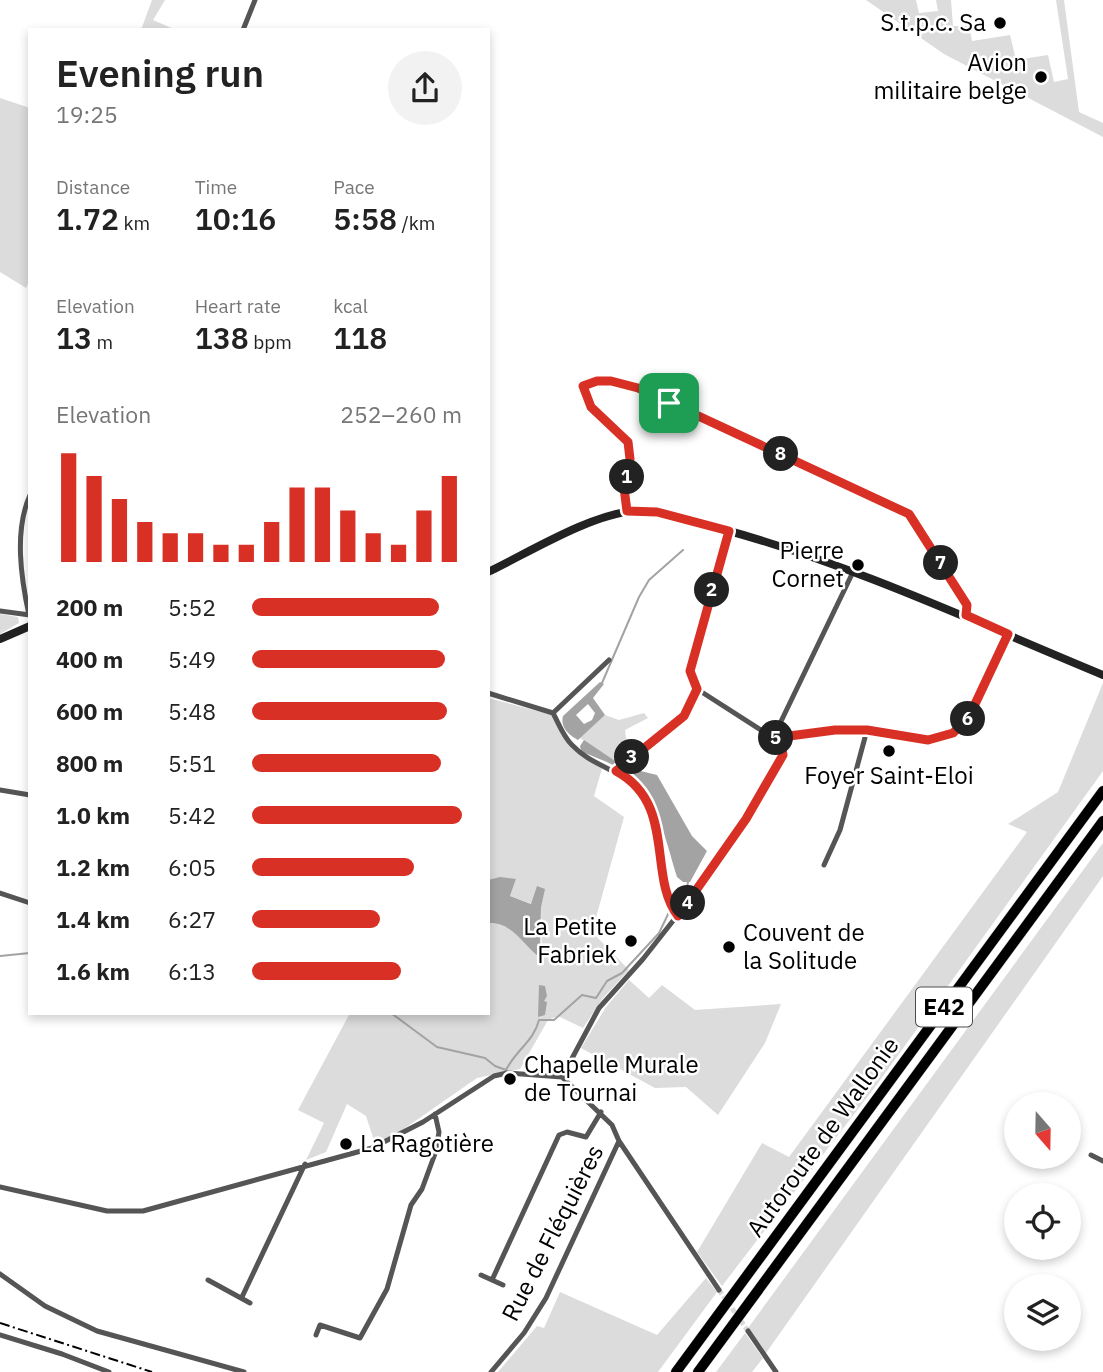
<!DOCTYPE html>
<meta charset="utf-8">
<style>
:root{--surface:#fff;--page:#f2f2f2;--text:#222;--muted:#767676;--accent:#d93025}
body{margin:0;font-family:"IBM Plex Sans",sans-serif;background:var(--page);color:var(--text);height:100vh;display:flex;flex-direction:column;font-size:26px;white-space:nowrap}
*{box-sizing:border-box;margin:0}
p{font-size:23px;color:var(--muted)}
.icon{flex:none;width:38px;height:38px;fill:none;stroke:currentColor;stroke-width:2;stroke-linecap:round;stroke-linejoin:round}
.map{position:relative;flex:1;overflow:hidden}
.sheet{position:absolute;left:28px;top:28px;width:462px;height:987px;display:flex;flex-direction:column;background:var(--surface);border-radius:0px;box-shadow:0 4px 10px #0003}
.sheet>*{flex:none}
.needle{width:46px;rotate:160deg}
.buttons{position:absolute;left:1004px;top:1092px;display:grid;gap:14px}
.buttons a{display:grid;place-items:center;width:77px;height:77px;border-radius:50%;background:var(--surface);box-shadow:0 4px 10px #0003;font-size:35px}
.pin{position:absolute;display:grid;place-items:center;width:60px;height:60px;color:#fff;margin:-30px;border-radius:14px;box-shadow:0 4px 10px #0006}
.km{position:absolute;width:35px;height:35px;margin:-18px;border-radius:50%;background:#222;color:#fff;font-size:19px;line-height:35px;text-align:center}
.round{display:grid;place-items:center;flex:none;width:74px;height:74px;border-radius:37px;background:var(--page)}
.overview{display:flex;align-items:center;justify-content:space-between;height:119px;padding:0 28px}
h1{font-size:38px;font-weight:600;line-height:52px}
.stats{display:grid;grid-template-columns:repeat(3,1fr);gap:10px;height:119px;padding:7px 28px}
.stats div{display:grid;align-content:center}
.stats b{font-size:30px;font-weight:600}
.stats small{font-size:19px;font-weight:400}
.stats p{font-size:19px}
.chart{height:196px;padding:14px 28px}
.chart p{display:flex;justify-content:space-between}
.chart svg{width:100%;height:126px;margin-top:7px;stroke:var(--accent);stroke-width:6}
ul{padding:0 28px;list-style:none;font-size:23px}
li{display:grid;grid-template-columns:112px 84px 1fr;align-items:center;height:52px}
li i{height:18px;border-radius:9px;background:var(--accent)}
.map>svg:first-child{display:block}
.green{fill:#dcdcdc}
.water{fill:#a3a3a3;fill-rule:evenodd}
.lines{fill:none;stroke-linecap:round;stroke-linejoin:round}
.stream{stroke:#a3a3a3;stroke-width:2}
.street-tunnel{stroke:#d9d9d9;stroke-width:5;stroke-dasharray:5 2.5;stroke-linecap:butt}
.highway-casing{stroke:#dbdbdb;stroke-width:11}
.street{stroke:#555;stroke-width:5}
.secondary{stroke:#222;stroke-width:8}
.highway{stroke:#000;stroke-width:10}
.rail{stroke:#000;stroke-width:2;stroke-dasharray:10 3.5 2 3.5;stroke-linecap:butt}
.route-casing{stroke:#fff;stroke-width:14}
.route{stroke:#d93025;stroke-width:9}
.poi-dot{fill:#000;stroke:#fff;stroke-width:2.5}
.labels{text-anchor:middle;stroke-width:5;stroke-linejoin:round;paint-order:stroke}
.shield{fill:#fff;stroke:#4c4c4c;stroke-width:2}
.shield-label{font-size:23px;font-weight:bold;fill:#000}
.poi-label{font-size:24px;fill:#000;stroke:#fff;text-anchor:end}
.street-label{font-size:24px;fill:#000;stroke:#fff}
</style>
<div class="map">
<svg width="1103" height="1372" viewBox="0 0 1103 1372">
<rect width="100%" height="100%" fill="#fff"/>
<path class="green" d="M 152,0 L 165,0 L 153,20 L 176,30 L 141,30 Z
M 866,0 L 916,0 L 919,13 L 938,11 L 936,0 L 951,0 L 953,26 L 969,26 L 972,41 L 1010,35 L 1016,60 L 1048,55 L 1054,82 L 1068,79 L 1056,0 L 1064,0 L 1079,112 L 1103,123 L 1103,137 L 944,54 Z
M 0,98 L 30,108 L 30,280 L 26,288 L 0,272 Z
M 0,614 L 18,617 L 19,623 L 0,634 Z
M 1103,683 L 1103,771 L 878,1083 L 722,1286 L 697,1252 L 762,1143 L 789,1157 L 1027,832 L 1008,824 L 1058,792 Z
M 488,698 L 552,715 L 571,744 L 603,765 L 594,796 L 624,817 L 592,932 L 629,970 L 603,998 L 583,1028 L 558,1016 L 548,1020 L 520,1069 L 477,1078 L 398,1133 L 375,1143 L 366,1116 L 347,1104 L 326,1152 L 306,1160 L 324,1123 L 298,1110 L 350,1013 L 488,1013 L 488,923 C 511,922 525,944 542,956 L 541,907 L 510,896 L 516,879 L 488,880 Z
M 644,713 L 648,718 L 625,730 L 626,738 L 636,751 L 620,765 L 580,738 L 605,715 L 619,720 Z
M 1103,843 L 1103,876 L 766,1353 L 748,1328 Z
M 629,980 L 649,998 L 662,985 L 695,1010 L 781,1004 L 765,1043 L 718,1115 L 686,1087 L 655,1088 L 581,1048 L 606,1007 Z
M 706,1278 L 717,1292 L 658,1372 L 498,1372 L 537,1326 L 544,1328 L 560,1292 L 657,1335 Z
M 745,1333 L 763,1358 L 752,1372 L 716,1372 Z"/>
<path class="water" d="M 600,682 L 604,684 L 593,698 L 605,715 L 578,740 C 569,735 560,728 563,716 ZM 588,704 L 595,713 L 592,720 L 584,724 L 576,715 Z
M 584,740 L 624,767 L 657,775 L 692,836 L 707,851 L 690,882 L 683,882 L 677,877 C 665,838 657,793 620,769 C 614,764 591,756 581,751 L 580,746 Z
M 500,877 L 516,879 L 510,896 L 531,904 L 537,886 L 545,889 L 541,907 L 540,957 C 524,947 514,922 488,923 L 488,880 Z
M 539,985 L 545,986 L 547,996 L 544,1001 L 547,1002 L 545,1015 L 538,1017 Z"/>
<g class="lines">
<path class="stream" d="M 602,683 L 639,597 L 649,580 L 683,550
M 674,903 L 686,892 L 688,882
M 0,956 L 30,953
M 391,1013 L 437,1047 L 485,1058 L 495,1066 L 506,1070 C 516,1050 534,1041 539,1020 L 554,1020 L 582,995 L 596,998 L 607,981 L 622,973 L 659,933 L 671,908"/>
<path class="street-tunnel" d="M 719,1290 L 748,1331"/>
<defs>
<path id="highway" d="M 676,1372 L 1103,791
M 698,1372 L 1103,821"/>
</defs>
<use href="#highway" class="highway-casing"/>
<path class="street" d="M 243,30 L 255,0
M 627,511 L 624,488 L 630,459 L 628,442 L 591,407 L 584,386 C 604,379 618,381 638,389 L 909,514 L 967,605 L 966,616
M 0,611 L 30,615
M 29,615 C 21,578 14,531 30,495
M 488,693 L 553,713 C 559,724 563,736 572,745 C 596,770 622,766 643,800 C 667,838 655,886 678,916
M 553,713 L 609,660
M 773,738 L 835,730 L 867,730 L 928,740 L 953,733 L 968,719 L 1008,634
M 773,738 L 853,572
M 616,771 L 684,715 L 697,689
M 0,790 L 30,795
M 824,865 L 840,830 L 867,730
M 0,893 L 30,903
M 562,1077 L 599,1008 L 643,959 L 702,884 L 746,819 L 783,755 L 781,743 L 697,689 L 690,677 L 729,531
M 562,1077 L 612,1125 L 619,1141 L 719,1290
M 1091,1155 L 1103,1161
M 0,1187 L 107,1211 L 143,1211 L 372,1148 L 423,1122 L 494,1076 L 507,1073 L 562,1077
M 0,1274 L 45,1306 L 97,1331 L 244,1372
M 481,1275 L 492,1280
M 208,1280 L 250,1303
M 503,1285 L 492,1280 L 559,1135 L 567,1132 L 586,1137 L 601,1112
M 242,1297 L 305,1164
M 748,1331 L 776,1372
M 0,1335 L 62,1354 L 109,1372
M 316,1335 L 320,1325 L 360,1338 L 387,1289 L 411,1205 L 422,1189 L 436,1151 L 439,1132 L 435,1114
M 491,1372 L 524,1333 L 546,1298 L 619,1141"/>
<path class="secondary" d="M 488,572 C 528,553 591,514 634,511 C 663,509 694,522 722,529 C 854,565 977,623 1103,675
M 0,639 L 30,626"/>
<use href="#highway" class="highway"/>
<path class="rail" d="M 0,1323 L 152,1372"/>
</g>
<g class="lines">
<defs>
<path id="route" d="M 597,381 L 611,381 L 638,388 L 909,514 L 967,605 L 966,615 L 1008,634 L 968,719 L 953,733 L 928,740 L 867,730 L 835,730 L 774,738 L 781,743 L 783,755 L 746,819 L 678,916 C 647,876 677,804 616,771 L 684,716 L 697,689 L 690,671 L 729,531 L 657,512 L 627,511 L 624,488 L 630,459 L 628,442 L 591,407 L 583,386 Z"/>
</defs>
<use href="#route" class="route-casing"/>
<use href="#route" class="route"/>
</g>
<g class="poi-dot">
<circle cx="1000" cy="23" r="7"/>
<circle cx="1041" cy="77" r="7"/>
<circle cx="858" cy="565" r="7"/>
<circle cx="889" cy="751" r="7"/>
<circle cx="631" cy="941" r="7"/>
<circle cx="729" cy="947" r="7"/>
<circle cx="510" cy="1079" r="7"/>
<circle cx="346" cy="1144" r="7"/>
</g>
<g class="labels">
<rect class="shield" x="916" y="987.5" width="56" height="39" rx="5"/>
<g class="shield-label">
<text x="944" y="1015">E42</text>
</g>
<g class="poi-label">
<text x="986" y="31">S.t.p.c. Sa</text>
<text x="1027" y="71">Avion<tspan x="1027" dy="28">militaire belge</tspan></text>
<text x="844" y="559">Pierre<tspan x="844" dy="28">Cornet</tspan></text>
<text x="889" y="784" text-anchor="middle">Foyer Saint-Eloi</text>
<text x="617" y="935">La Petite<tspan x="617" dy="28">Fabriek</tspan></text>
<text x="743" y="941" text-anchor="start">Couvent de<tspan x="743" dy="28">la Solitude</tspan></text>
<text x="524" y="1073" text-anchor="start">Chapelle Murale<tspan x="524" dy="28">de Tournai</tspan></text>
<text x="360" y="1152" text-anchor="start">La Ragotière</text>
</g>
<g class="street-label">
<text transform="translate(823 1137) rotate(-54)" y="8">Autoroute de Wallonie</text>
<text transform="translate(553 1233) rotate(-63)" y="8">Rue de Fléquières</text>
</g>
</g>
</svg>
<div class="buttons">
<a><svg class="needle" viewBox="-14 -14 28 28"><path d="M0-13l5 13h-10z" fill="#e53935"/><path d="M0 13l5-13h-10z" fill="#767676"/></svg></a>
<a><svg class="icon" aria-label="locate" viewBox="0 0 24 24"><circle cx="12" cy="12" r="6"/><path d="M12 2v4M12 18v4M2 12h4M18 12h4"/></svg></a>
<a><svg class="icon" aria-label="layers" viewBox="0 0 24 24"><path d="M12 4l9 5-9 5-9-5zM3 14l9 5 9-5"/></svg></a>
</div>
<div class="pin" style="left:669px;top:403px;background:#1e9e55"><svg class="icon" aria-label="arrive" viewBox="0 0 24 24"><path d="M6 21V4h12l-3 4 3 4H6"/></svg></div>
<b class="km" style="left:627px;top:477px">1</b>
<b class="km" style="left:712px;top:590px">2</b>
<b class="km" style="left:632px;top:757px">3</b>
<b class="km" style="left:688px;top:903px">4</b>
<b class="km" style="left:776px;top:738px">5</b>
<b class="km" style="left:968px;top:719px">6</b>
<b class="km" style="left:941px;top:563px">7</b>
<b class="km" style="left:781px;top:454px">8</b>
<section class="sheet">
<div class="overview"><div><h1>Evening run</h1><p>19:25</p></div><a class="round"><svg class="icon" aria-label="share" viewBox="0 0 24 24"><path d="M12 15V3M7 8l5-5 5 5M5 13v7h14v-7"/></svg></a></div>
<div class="stats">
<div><p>Distance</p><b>1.72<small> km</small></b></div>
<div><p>Time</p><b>10:16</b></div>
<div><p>Pace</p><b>5:58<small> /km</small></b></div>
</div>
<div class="stats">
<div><p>Elevation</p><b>13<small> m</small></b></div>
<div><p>Heart rate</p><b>138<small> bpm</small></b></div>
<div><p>kcal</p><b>118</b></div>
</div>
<div class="chart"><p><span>Elevation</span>252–260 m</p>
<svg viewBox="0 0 160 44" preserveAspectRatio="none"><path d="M5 44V6M15 44V14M25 44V22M35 44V30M45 44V34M55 44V34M65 44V38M75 44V38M85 44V30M95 44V18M105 44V18M115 44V26M125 44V34M135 44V38M145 44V26M155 44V14"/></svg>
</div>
<ul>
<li><b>200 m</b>5:52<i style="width:89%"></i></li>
<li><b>400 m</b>5:49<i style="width:92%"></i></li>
<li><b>600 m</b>5:48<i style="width:93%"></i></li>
<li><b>800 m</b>5:51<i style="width:90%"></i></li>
<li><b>1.0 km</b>5:42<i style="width:100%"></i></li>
<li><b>1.2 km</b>6:05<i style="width:77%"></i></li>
<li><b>1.4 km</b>6:27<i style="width:61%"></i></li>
<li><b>1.6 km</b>6:13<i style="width:71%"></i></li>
</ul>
</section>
</div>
